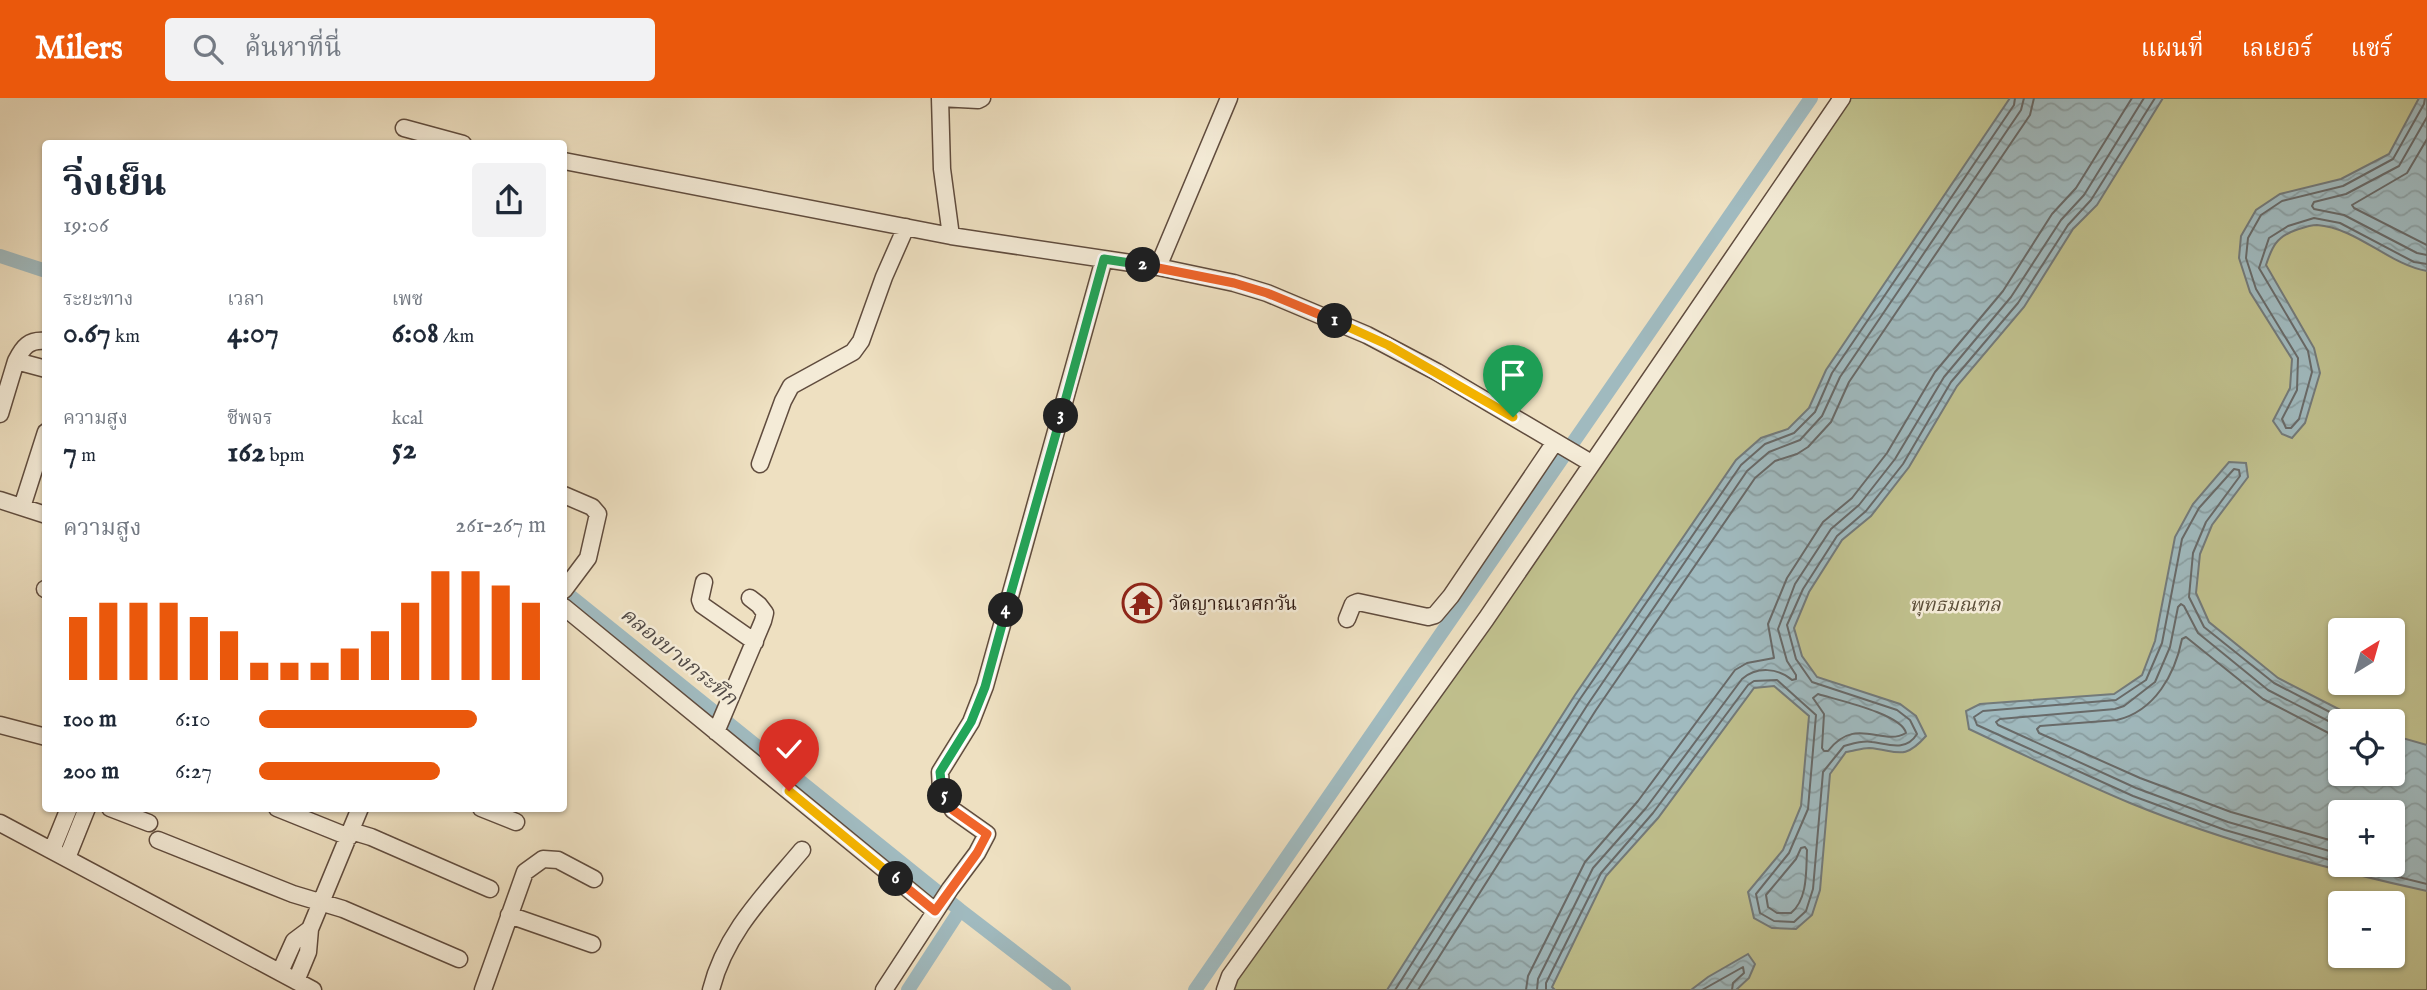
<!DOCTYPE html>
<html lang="th">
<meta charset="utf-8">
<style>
:root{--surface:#fff;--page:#f2f2f3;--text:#1f2937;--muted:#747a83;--accent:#ea580c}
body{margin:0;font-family:"IM FELL English","Noto Serif Thai",serif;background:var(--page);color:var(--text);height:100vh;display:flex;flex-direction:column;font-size:26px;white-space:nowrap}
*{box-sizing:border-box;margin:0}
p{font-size:23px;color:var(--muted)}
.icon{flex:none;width:38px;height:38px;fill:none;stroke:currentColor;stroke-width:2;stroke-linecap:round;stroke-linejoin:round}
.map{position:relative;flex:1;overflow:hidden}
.sheet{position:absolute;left:42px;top:42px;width:525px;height:672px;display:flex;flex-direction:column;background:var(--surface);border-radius:7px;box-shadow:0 2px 5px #0004}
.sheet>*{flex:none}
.needle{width:46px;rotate:37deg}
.tools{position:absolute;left:2328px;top:520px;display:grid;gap:14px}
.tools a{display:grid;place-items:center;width:77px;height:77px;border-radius:7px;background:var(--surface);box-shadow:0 2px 5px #0004;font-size:35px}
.pin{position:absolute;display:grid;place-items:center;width:60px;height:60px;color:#fff;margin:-72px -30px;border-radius:50% 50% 50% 0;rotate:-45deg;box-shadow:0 0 7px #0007}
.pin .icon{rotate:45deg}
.km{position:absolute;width:35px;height:35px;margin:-18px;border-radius:50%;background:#222;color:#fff;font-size:19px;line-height:35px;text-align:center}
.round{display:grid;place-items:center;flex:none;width:74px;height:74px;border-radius:7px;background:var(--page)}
.overview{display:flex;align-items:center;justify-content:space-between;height:119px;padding:0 21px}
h1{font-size:38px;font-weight:700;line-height:52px}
.metrics{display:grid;grid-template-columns:repeat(3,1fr);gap:10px;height:119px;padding:7px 21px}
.metrics div{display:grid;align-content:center}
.metrics b{font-size:30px;font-weight:700}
.metrics small{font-size:19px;font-weight:400}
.metrics p{font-size:19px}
.chart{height:196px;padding:14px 21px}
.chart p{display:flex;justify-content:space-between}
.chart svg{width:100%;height:126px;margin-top:7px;stroke:var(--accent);stroke-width:6}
ul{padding:0 21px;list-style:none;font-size:23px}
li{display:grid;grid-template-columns:112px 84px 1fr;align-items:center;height:52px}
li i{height:18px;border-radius:9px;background:var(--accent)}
header{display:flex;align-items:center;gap:42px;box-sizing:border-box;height:98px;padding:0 35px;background:var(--accent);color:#fff}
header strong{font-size:33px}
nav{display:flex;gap:38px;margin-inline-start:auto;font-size:24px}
.search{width:490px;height:63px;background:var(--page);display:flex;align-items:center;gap:18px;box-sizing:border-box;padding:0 24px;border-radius:7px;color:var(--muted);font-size:26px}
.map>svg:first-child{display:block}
.green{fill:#c0c08d;stroke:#786e50;stroke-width:2;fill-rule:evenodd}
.water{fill:url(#water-waves);stroke:#737a7a;stroke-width:2;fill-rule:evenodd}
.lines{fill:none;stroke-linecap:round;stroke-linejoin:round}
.shore{stroke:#686a69;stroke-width:2}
.canal{stroke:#a0babf;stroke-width:14}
.minor-casing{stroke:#604c3e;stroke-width:19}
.minor{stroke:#f4ebd7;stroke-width:16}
.split-1-casing{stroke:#fff;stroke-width:14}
.split-2-casing{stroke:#fff;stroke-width:14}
.split-3-casing{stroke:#fff;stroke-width:14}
.split-4-casing{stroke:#fff;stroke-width:14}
.split-5-casing{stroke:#fff;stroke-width:14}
.split-6-casing{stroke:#fff;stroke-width:14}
.split-7-casing{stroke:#fff;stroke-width:14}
.split-1{stroke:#f5b400;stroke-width:9}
.split-2{stroke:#f0652b;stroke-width:9}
.split-3{stroke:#22a559;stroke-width:9}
.split-4{stroke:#22a559;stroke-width:9}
.split-5{stroke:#22a559;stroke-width:9}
.split-6{stroke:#f0652b;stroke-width:9}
.split-7{stroke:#f5b400;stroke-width:9}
.labels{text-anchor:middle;stroke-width:5;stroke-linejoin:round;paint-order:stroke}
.poi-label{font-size:19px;fill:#301b13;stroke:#f4ebd7;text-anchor:start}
.park-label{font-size:19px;font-style:italic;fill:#5b4d38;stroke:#f4ebd7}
.water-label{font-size:21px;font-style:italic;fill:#524b47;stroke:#f4ebd7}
</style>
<header>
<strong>Milers</strong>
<div class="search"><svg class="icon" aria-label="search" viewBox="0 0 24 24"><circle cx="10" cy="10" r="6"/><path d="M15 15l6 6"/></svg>ค้นหาที่นี่</div>
<nav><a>แผนที่</a><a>เลเยอร์</a><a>แชร์</a></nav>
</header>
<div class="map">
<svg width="2427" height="892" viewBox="0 0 2427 892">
<defs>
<pattern id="water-waves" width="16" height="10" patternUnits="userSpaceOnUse" patternTransform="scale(1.75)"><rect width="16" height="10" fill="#a0babf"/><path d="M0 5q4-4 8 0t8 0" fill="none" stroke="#8a9fa3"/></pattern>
</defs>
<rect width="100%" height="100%" fill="#eee0c1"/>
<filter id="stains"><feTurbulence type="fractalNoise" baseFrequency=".00286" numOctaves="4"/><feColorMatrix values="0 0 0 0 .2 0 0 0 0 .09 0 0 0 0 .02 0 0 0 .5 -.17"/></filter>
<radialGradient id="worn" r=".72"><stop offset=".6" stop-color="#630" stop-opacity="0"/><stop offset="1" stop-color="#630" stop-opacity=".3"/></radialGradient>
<path class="green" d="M 1836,0 L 2427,0 L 2427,892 L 1222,892 ZM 2340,532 L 2392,532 L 2392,584 L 2340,584 ZM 2340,623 L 2392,623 L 2392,676 L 2340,676 ZM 2340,714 L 2392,714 L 2392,766 L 2340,766 ZM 2340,805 L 2392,805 L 2392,858 L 2340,858 Z"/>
<path class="water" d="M 2010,0 L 2163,0 L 2097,107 L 2073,131 L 2024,209 L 1957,288 L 1909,369 L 1871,418 L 1842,442 L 1809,494 L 1794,530 L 1802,558 L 1817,579 L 1900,606 L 1916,618 L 1926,638 C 1903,664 1897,652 1869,650 C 1862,650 1854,653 1846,654 L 1830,676 L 1820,792 L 1812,817 L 1796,831 L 1772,830 L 1754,820 L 1748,794 L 1783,752 L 1801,708 L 1809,618 L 1774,588 L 1754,590 L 1658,720 L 1606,778 L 1552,889 L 1555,892 L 1387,892 L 1575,597 L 1736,362 L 1761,340 L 1788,331 L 1809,310 L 1826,272 Z
M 2419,0 L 2427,0 L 2427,173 C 2388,166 2357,130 2317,127 C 2310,127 2302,130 2296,132 C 2276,139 2272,149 2266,167 L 2314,250 L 2320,275 L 2305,325 L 2292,340 L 2282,336 L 2273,323 L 2290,290 L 2292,261 L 2250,194 L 2239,160 L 2241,138 L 2256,112 L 2280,96 L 2341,81 L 2389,56 Z
M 2229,364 L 2246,365 L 2248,379 L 2212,427 L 2200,456 L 2196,495 L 2209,524 L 2278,580 L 2362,623 L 2340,623 L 2340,676 L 2392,676 L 2392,637 L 2427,647 L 2427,793 C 2327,771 2225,744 2130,705 C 2075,682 2022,656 1969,631 L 1966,613 L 1980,606 L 2114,596 L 2142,577 L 2155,543 L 2175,439 L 2193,406 ZM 2340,714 L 2392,714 L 2392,766 L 2340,766 Z
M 1748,856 L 1755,866 L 1749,880 L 1736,892 L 1691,892 L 1708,879 Z"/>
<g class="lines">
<path class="shore" d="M 2425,0 L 2424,6 L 2393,61 L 2343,88 L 2282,103 L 2261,117 L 2248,140 L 2246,160 L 2256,191 L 2298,260 L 2297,292 L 2282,321 L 2286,330 L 2291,330 L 2299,321 L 2312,274 L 2308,253 L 2259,170 L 2269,140 L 2288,128 L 2314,120 L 2340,125 L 2414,164 L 2427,166
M 2427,19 L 2399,68 L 2346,96 L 2314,104 L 2312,108 L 2314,111 L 2344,117 L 2417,155 L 2427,157
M 2427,41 L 2407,75 L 2352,107 L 2354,110 L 2427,147
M 1818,596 C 1837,602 1902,616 1906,635 C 1882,649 1856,617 1828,653 L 1824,653 L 1822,650 L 1824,616 L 1813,600 Z
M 2340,629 L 2268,592 L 2198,535 L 2184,508 L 2181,506 L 2178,509 L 2170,549 L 2155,584 L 2124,608 L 2115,611 L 2000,621 L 1996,624 L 1998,627 L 2136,690 L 2228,724 L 2340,756
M 2340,641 L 2263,601 L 2186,539 L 2182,541 C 2175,576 2155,613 2117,622 L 2040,628 L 2037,631 L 2039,635 L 2140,680 L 2231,714 L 2340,745
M 1805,749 L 1807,752 C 1806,773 1808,801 1791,815 L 1777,815 L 1768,809 L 1766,797 L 1796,761 L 1801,750 Z
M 2340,765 L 2225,732 L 2133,698 L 1977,627 L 1974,619 L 1983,613 L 2116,602 L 2146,582 L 2162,545 L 2182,441 L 2199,410 L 2234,371 L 2239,372 L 2240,378 L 2206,424 L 2193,455 L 2189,499 L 2204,529 L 2274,585 L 2347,623
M 2346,766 L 2427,786
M 1395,892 L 1580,601 L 1741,367 L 1765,346 L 1794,335 L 1815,314 L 1832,275 L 2014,7 L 2015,0
M 1406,892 L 1588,606 L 1747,373 L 1769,354 L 1800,342 L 1822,318 L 1840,279 L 2021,12 L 2024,0
M 1418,892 L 1596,612 L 1755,380 L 1775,363 L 1797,356 L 1808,349 L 1831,324 L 1849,284 L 2030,17 L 2034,0
M 1526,892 L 1528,878 L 1585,764 L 1638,703 L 1735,572 L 1747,565 L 1774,560 L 1768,526 L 1787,480 L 1823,424 L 1852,400 L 1887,355 L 1935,274 L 2003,193 L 2052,116 L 2076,90 L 2132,0
M 1537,892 L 1538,881 L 1593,770 L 1646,710 L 1742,581 C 1757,568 1778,570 1792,582 L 1796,581 L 1796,577 L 1787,563 L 1778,531 L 1795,486 L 1831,431 L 1859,407 L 1895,361 L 1944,279 L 2011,199 L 2061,122 L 2084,97 L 2144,0
M 1546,892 L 1546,885 L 1601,775 L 1653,715 L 1748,587 L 1754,583 L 1777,582 L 1816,617 L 1808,711 L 1789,755 L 1756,796 L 1760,815 L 1774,823 L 1794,824 L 1806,813 L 1813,791 L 1823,674 L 1844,648 C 1852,646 1863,642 1872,644 C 1888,646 1906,654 1917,636 L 1910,622 L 1897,612 L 1812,584 L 1796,561 L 1787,527 L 1803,491 L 1837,438 L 1866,413 L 1903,366 L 1951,284 L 2018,205 L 2068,127 L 2091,102 L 2155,0
M 1702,892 L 1743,869 L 1744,875 L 1733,885 L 1732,892"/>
<path class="canal" d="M 0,158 L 46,173
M 564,493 L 960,812 L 1064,892
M 908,892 L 960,812
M 1195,892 L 1811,0"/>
<defs>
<path id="minor" d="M 404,30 L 463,46
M 564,63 L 951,138 L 1158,169 L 1234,185 L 1267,195 L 1367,237 L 1437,274 L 1591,365
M 951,138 L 942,71 L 940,0 L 978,2 L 982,0
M 1158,169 L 1229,0
M 16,263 C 23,249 29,241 46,243
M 0,316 L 16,263 L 46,271
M 760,366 L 783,303 L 791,288 L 853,254 L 861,243 L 884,179 L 906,129
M 564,397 L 592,409 L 598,416 L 588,460 L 564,492
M 0,402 L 46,417
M 22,409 L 46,334
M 704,484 L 700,502 L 702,507 L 755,544
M 45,491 L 46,491
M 564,509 L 935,813
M 1347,521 L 1353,506 L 1358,504 L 1428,519 L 1435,517 L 1451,498 L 1555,344
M 0,627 L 46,639
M 716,634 L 763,523 L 765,515 L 759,507 L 750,500
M 110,710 L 149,725
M 277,710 L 349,739
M 481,710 L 516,724
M 0,725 L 313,892
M 351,733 L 371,739 L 490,791
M 158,742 L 293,796 L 343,811 L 459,861
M 52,752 L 69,710
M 67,760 L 87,710
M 509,817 L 592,846
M 280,874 L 294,843 L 310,831
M 296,883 L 308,854 L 310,831 L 360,710
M 483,892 L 525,774 L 543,761 L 558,762 L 594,781
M 711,892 C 725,835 766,795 802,752
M 884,892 L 950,791 L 977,755 L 987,736 L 953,712 L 941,692 L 940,674 L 971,624 L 985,588 L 1104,161
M 1225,892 L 1230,878 L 1486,521 L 1842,0"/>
</defs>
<use href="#minor" class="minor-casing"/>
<use href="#minor" class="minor"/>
</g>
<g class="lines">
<defs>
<path id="split-1" d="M 1335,223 L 1388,247 L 1513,319"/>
<path id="split-2" d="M 1143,167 L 1234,185 L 1267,195 L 1335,223"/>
<path id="split-3" d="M 1061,318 L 1104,161 L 1143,167"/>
<path id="split-4" d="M 1006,512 L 1061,318"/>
<path id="split-5" d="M 945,698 L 942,692 L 940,674 L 971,624 L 985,589 L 1006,512"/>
<path id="split-6" d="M 896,781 L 935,813 L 977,755 L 987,736 L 953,712 L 945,698"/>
<path id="split-7" d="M 789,693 L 896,781"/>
</defs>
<use href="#split-1" class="split-1-casing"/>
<use href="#split-2" class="split-2-casing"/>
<use href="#split-3" class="split-3-casing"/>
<use href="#split-4" class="split-4-casing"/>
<use href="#split-5" class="split-5-casing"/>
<use href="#split-6" class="split-6-casing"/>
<use href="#split-7" class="split-7-casing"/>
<use href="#split-1" class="split-1"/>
<use href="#split-2" class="split-2"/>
<use href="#split-3" class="split-3"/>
<use href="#split-4" class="split-4"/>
<use href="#split-5" class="split-5"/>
<use href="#split-6" class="split-6"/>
<use href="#split-7" class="split-7"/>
</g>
<defs>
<symbol id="temple-ring" viewBox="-11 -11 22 22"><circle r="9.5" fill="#f4ebd7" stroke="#8f2418" stroke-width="1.5"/><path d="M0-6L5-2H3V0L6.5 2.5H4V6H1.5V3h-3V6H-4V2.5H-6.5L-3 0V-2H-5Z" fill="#8f2418"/></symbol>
</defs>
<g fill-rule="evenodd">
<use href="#temple-ring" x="1120" y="483" width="44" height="44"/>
</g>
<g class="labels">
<g class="poi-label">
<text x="1169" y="512">วัดญาณเวศกวัน</text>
</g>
<g class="park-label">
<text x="1955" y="513">พุทธมณฑล</text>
</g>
<g class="water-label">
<text transform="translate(679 558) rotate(39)" y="7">คลองบางกระทึก</text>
</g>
</g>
<rect width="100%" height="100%" filter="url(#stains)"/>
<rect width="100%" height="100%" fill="url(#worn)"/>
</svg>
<div class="tools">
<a><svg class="needle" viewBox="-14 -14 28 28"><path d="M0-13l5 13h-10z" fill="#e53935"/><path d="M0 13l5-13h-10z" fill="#747a83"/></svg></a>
<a><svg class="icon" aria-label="locate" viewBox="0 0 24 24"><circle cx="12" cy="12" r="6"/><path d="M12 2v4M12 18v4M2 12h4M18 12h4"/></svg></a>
<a>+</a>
<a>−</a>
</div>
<div class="pin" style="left:1513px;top:319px;background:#1e9e55"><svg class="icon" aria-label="arrive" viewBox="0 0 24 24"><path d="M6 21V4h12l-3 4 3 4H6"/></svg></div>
<div class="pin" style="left:789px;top:693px;background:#d93025"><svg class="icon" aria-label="check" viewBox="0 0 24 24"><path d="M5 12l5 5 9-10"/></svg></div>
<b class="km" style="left:1335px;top:223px">1</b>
<b class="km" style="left:1143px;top:167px">2</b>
<b class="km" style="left:1061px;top:318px">3</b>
<b class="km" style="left:1006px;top:512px">4</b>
<b class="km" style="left:945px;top:698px">5</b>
<b class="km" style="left:896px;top:781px">6</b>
<section class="sheet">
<div class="overview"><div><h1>วิ่งเย็น</h1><p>19:06</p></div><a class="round"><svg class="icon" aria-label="share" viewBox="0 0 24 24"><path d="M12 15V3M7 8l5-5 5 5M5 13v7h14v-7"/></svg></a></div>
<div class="metrics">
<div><p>ระยะทาง</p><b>0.67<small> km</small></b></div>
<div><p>เวลา</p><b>4:07</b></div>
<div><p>เพซ</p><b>6:08<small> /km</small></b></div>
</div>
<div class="metrics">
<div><p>ความสูง</p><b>7<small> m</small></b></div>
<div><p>ชีพจร</p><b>162<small> bpm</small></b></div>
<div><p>kcal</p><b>52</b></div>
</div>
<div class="chart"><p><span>ความสูง</span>261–267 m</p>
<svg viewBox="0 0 160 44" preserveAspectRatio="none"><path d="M5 44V22M15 44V17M25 44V17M35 44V17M45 44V22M55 44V27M65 44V38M75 44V38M85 44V38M95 44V33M105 44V27M115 44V17M125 44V6M135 44V6M145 44V11M155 44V17"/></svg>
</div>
<ul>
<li><b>100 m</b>6:10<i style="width:76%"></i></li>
<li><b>200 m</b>6:27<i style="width:63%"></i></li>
</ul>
</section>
</div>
